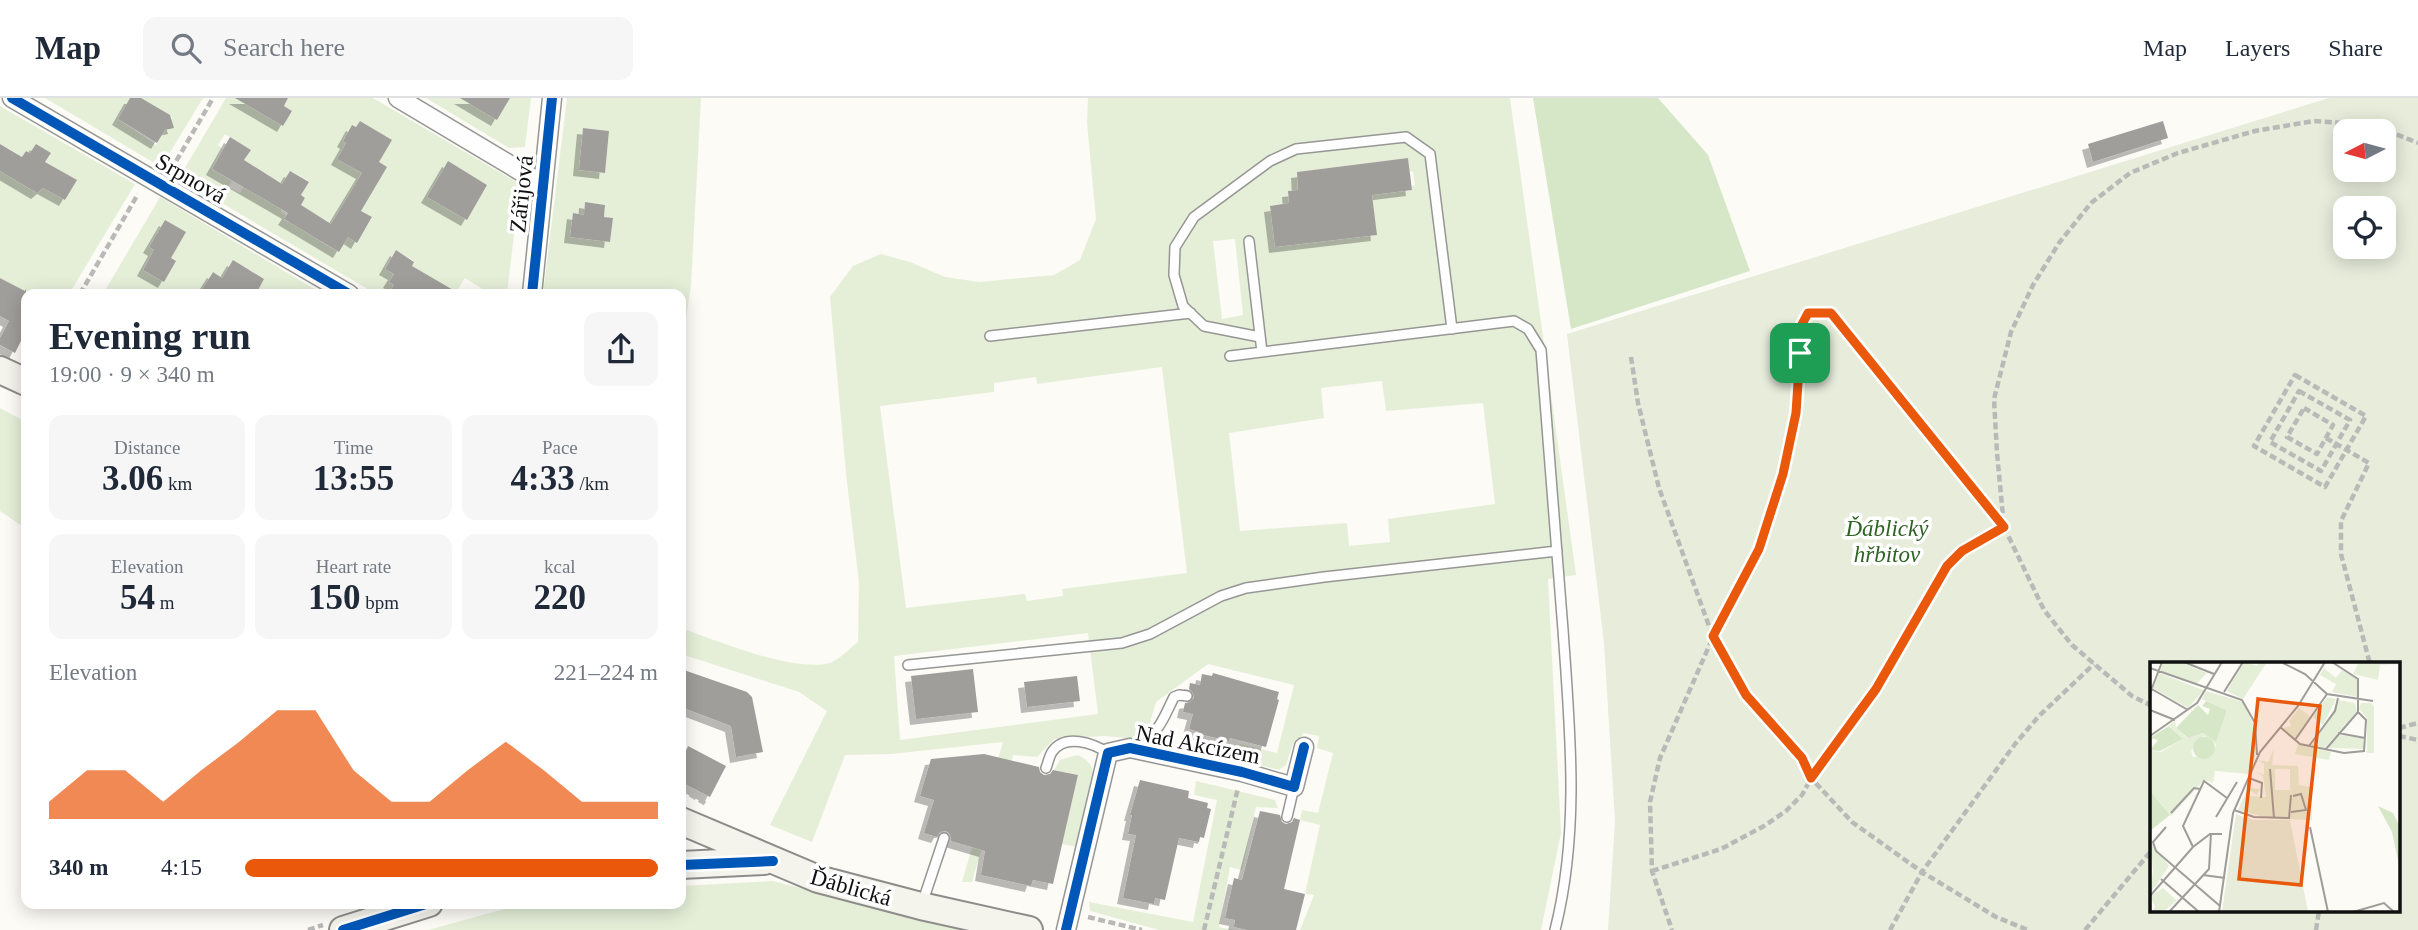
<!DOCTYPE html>
<meta charset="utf-8">
<style>
:root{--surface:#fff;--page:#f6f6f7;--text:#1f2937;--muted:#747a83;--line:#e0e1e3;--accent:#ea580c}
body{margin:0;font-family:Georgia,serif;background:var(--page);color:var(--text);height:100vh;display:flex;flex-direction:column;font-size:26px;white-space:nowrap}
*{box-sizing:border-box;margin:0}
p{font-size:23px;color:var(--muted)}
.icon{flex:none;width:38px;height:38px;fill:none;stroke:currentColor;stroke-width:2;stroke-linecap:round;stroke-linejoin:round}
.map{position:relative;flex:1;overflow:hidden}
.drawer{position:absolute;left:21px;top:191px;width:665px;height:620px;display:flex;flex-direction:column;background:var(--surface);border-radius:14px;box-shadow:0 4px 18px #0003}
.drawer>*{flex:none}
.needle{width:46px;rotate:264deg}
.tools{position:absolute;left:2333px;top:21px;display:grid;gap:14px}
.tools a{display:grid;place-items:center;width:63px;height:63px;border-radius:14px;background:var(--surface);box-shadow:0 4px 18px #0003;font-size:35px}
.pin{position:absolute;display:grid;place-items:center;width:60px;height:60px;color:#fff;margin:-30px;border-radius:14px;box-shadow:0 4px 10px #0006}
.round{display:grid;place-items:center;flex:none;width:74px;height:74px;border-radius:14px;background:var(--page)}
.head{display:flex;align-items:center;justify-content:space-between;height:119px;padding:0 28px}
h1{font-size:38px;font-weight:600;line-height:52px}
.figures{display:grid;grid-template-columns:repeat(3,1fr);gap:10px;height:119px;padding:7px 28px}
.figures div{display:grid;align-content:center;border-radius:14px;background:var(--page);text-align:center}
.figures b{font-size:35px;font-weight:600}
.figures small{font-size:19px;font-weight:400}
.figures p{font-size:19px}
.chart{height:196px;padding:14px 28px}
.chart p{display:flex;justify-content:space-between}
.chart svg{width:100%;height:126px;margin-top:7px;fill:var(--accent);opacity:.7}
ul{padding:0 28px;list-style:none;font-size:23px}
li{display:grid;grid-template-columns:112px 84px 1fr;align-items:center;height:52px}
li i{height:18px;border-radius:9px;background:var(--accent)}
header{display:flex;align-items:center;gap:42px;box-sizing:border-box;height:98px;padding:0 35px;background:var(--surface);border-bottom:2px solid var(--line)}
header strong{font-size:33px}
nav{display:flex;gap:38px;margin-inline-start:auto;font-size:24px}
.search{width:490px;height:63px;background:var(--page);display:flex;align-items:center;gap:18px;box-sizing:border-box;padding:0 24px;border-radius:14px;color:var(--muted);font-size:26px}
.map>svg:first-child{display:block}
.green{fill:#e5efd8;fill-rule:evenodd}
.forest{fill:#d6e7c7}
.cemetery{fill:#e7ecdb;fill-rule:evenodd}
.building{fill:#a09e9b;filter:url(#shadow)}
.lines{fill:none;stroke-linecap:round;stroke-linejoin:round}
.lane-casing{stroke:#969694;stroke-width:12}
.street-casing{stroke:#969694;stroke-width:21}
.secondary-casing{stroke:#8d8c8a;stroke-width:30}
.path{stroke:#b9b9b8;stroke-width:4.5;stroke-dasharray:7 3.5;stroke-linecap:butt}
.lane{stroke:#fffefe;stroke-width:9}
.street{stroke:#fffefe;stroke-width:18}
.secondary{stroke:#f4f4ec;stroke-width:26}
.cycleway-casing{stroke:#fff;stroke-width:15}
.cycleway{stroke:#0057b8;stroke-width:10}
.route-casing{stroke:#fff;stroke-width:14}
.route{stroke:#ea580c;stroke-width:9}
.labels{text-anchor:middle;stroke-width:7;stroke-linejoin:round;paint-order:stroke}
.street-label{font-size:23px;fill:#101010;stroke:#fff}
.park-label{font-size:23px;font-style:italic;fill:#306325;stroke:#fff}
.inset-road{fill:none;stroke:#9e9d9a;stroke-width:2}
.view{fill:#e8590c;fill-opacity:0.15;stroke:#e8590c;stroke-width:3.5}
.inset-edge{fill:none;stroke:#101010;stroke-width:3.5}
</style>
<header>
<strong>Map</strong>
<div class="search"><svg class="icon" aria-label="search" viewBox="0 0 24 24"><circle cx="10" cy="10" r="6"/><path d="M15 15l6 6"/></svg>Search here</div>
<nav><a>Map</a><a>Layers</a><a>Share</a></nav>
</header>
<div class="map">
<svg width="2418" height="832" viewBox="0 0 2418 832">
<defs>
<filter id="shadow"><feDropShadow dx="-6" dy="6" stdDeviation="0" flood-color="#0004"/></filter>
</defs>
<rect width="100%" height="100%" fill="#fcfbf6"/>
<path class="green" d="M 45,0 L 130,0 L 118,21 L 156,47 L 165,32 L 169,31 L 172,19 L 138,0 L 203,0 L 161,69 Z
M 226,0 L 245,0 L 243,4 L 283,28 L 292,13 L 284,8 L 288,0 L 373,0 L 520,86 L 507,196 L 490,196 L 465,180 L 455,196 L 412,168 L 414,163 L 396,152 L 385,170 L 394,176 L 389,184 L 394,187 L 391,192 L 409,196 L 376,196 L 179,80 ZM 360,23 L 391,42 L 379,64 L 378,84 L 338,61 L 346,45 L 343,42 L 351,28 L 356,29 ZM 225,36 L 251,52 L 244,62 L 255,69 L 240,95 L 228,89 L 232,83 L 212,71 L 223,51 L 218,47 ZM 448,64 L 487,87 L 467,121 ZM 290,73 L 309,83 L 301,97 L 305,100 L 301,107 L 296,128 L 284,122 L 286,118 L 281,114 L 282,86 ZM 345,104 L 372,120 L 357,144 L 347,138 L 339,154 L 321,144 Z
M 426,0 L 463,0 L 497,22 L 510,0 L 531,0 L 525,49 L 509,50 Z
M 567,0 L 701,0 L 691,188 L 681,253 L 681,196 L 543,196 ZM 583,30 L 609,33 L 605,75 L 579,72 ZM 585,104 L 605,107 L 604,119 L 613,120 L 610,144 L 570,139 L 573,116 L 584,117 Z
M 1088,0 L 1510,0 L 1576,477 L 1548,481 L 1561,735 L 1541,832 L 1300,832 L 1314,797 L 1305,796 L 1320,727 L 1300,722 L 1302,712 L 1318,715 L 1333,655 L 1317,650 L 1319,638 L 1303,635 L 1299,645 L 1293,646 L 1286,667 L 1279,672 L 1195,651 L 1204,644 L 1237,651 L 1240,646 L 1277,655 L 1294,587 L 1208,566 L 1156,604 L 1148,631 L 1138,641 L 1104,638 L 1054,641 L 1037,659 L 1013,657 L 997,720 L 991,718 L 972,784 L 962,784 L 1003,644 L 891,656 L 845,657 L 812,744 L 770,727 L 827,613 L 799,594 L 681,556 L 681,530 C 715,542 799,577 832,564 C 841,560 850,550 858,544 L 859,484 L 846,376 L 830,199 L 853,168 L 881,156 L 910,164 L 945,179 L 979,184 L 1054,177 L 1080,162 L 1096,121 L 1087,25 ZM 1408,60 L 1410,73 L 1413,74 L 1415,87 L 1412,88 L 1412,92 L 1372,97 L 1376,137 L 1275,149 L 1270,108 L 1289,105 L 1288,93 L 1298,92 L 1297,74 ZM 1235,141 L 1243,217 L 1222,221 L 1213,143 ZM 1162,269 L 1187,475 L 1062,491 L 1063,498 L 1027,503 L 1025,496 L 906,510 L 880,308 L 994,294 L 994,285 L 1036,279 L 1037,286 ZM 1382,283 L 1386,313 L 1483,305 L 1495,406 L 1388,421 L 1390,444 L 1349,448 L 1347,425 L 1240,433 L 1229,335 L 1324,320 L 1321,290 ZM 1088,535 L 1098,616 L 900,642 L 894,558 Z
M 0,8 L 135,86 L 69,196 L 31,196 L 0,180 L 0,73 L 6,76 L 18,56 L 0,46 ZM 26,53 L 30,55 L 51,55 L 44,66 L 76,83 L 65,102 L 42,89 L 35,94 L 20,85 L 12,76 Z
M 160,99 L 323,196 L 256,196 L 264,181 L 248,171 L 222,180 L 212,174 L 202,192 L 209,196 L 103,196 ZM 165,122 L 185,134 L 171,160 L 164,183 L 143,172 L 154,152 L 149,149 Z
M 0,310 L 26,324 L 26,431 L 0,413 Z
M 1077,657 C 1087,661 1092,666 1094,677 L 1078,749 L 1062,746 L 1078,677 L 1054,672 L 1060,662 Z
M 1196,683 L 1275,702 L 1278,710 L 1256,709 L 1242,772 L 1230,769 L 1219,829 L 1235,832 L 1159,832 L 1090,813 L 1089,804 L 1193,824 L 1217,702 L 1194,697 Z
M 772,783 L 980,832 L 428,832 L 526,805 L 681,805 L 681,788 Z"/>
<path class="forest" d="M 1533,0 L 1658,0 L 1708,57 L 1750,173 L 1571,231 Z"/>
<path class="cemetery" d="M 2329,0 L 2418,0 L 2418,832 L 1608,832 L 1615,723 L 1604,545 L 1567,236 ZM 2345,33 L 2384,33 L 2384,72 L 2345,72 ZM 2345,110 L 2384,110 L 2384,149 L 2345,149 ZM 2152,566 L 2399,566 L 2399,813 L 2152,813 Z"/>
<path class="building" d="M 130,0 L 141,0 L 170,17 L 174,30 L 165,32 L 157,45 L 118,21 Z
M 235,0 L 288,0 L 284,8 L 292,13 L 283,28 Z
M 460,0 L 510,0 L 497,22 Z
M 360,23 L 392,42 L 379,64 L 387,69 L 361,113 L 372,119 L 357,145 L 348,139 L 339,154 L 284,121 L 288,115 L 212,71 L 230,39 L 251,52 L 244,62 L 282,86 L 290,73 L 309,84 L 301,97 L 305,100 L 301,107 L 331,126 L 362,75 L 337,61 L 346,45 L 343,43 L 352,27 L 356,29 Z
M 2163,23 L 2168,40 L 2093,64 L 2088,46 Z
M 583,30 L 609,33 L 605,75 L 579,72 Z
M 0,46 L 22,59 L 26,53 L 30,55 L 36,46 L 51,55 L 45,64 L 77,82 L 65,102 L 43,90 L 37,95 L 0,73 Z
M 1408,60 L 1412,92 L 1372,97 L 1377,137 L 1275,149 L 1270,108 L 1289,105 L 1288,93 L 1298,92 L 1297,74 Z
M 448,63 L 487,87 L 467,122 L 427,99 Z
M 585,104 L 605,107 L 604,119 L 613,120 L 610,144 L 570,139 L 573,115 L 584,117 Z
M 165,122 L 186,134 L 171,160 L 176,163 L 164,184 L 143,172 L 154,152 L 149,149 Z
M 396,152 L 414,164 L 412,168 L 460,196 L 388,196 L 394,187 L 389,184 L 394,176 L 385,171 Z
M 233,162 L 264,181 L 256,196 L 199,196 L 213,174 L 222,180 Z
M 0,180 L 25,193 L 26,191 L 26,233 L 15,255 L 0,247 L 0,240 L 9,223 L 0,218 Z
M 681,571 L 747,594 L 752,599 L 763,654 L 736,659 L 731,628 L 681,609 Z
M 973,571 L 978,614 L 916,621 L 911,578 Z
M 1213,575 L 1279,594 L 1277,601 L 1279,602 L 1266,649 L 1230,640 L 1229,643 L 1199,636 L 1199,634 L 1189,631 L 1193,616 L 1183,614 L 1185,605 L 1190,604 L 1194,600 L 1193,595 L 1189,591 L 1190,585 L 1200,587 L 1202,576 L 1212,578 Z
M 1077,578 L 1080,603 L 1027,609 L 1024,584 Z
M 688,648 L 726,668 L 710,699 L 681,684 L 681,664 Z
M 984,656 L 1039,669 L 1040,674 L 1044,677 L 1050,676 L 1053,672 L 1078,677 L 1053,786 L 1033,782 L 1031,788 L 981,777 L 985,753 L 951,743 L 950,736 L 946,733 L 940,734 L 937,739 L 924,735 L 934,702 L 920,698 L 931,661 Z
M 1140,682 L 1189,693 L 1188,700 L 1208,705 L 1207,710 L 1211,711 L 1204,740 L 1200,739 L 1199,744 L 1179,740 L 1165,802 L 1155,800 L 1154,806 L 1123,800 L 1136,737 L 1128,736 L 1132,717 L 1130,717 Z
M 1260,713 L 1280,717 L 1282,724 L 1286,726 L 1292,724 L 1294,720 L 1300,722 L 1284,791 L 1305,796 L 1296,832 L 1247,832 L 1234,829 L 1235,822 L 1225,820 L 1234,780 L 1242,782 Z"/>
<g class="lines">
<defs>
<path id="lane" d="M 1249,143 L 1262,254
M 990,238 L 1191,215
M 1260,239 L 1204,228 L 1183,208 L 1174,177 L 1175,149 L 1194,119 L 1270,63 L 1296,51 L 1406,39 L 1430,56 L 1452,231
M 1230,258 L 1514,223 L 1528,231 L 1541,252 C 1548,345 1556,438 1563,532 C 1570,632 1580,733 1555,832
M 908,567 L 1122,545 L 1150,536 L 1221,498 L 1246,490 L 1324,479 L 1557,453
M 1131,649 C 1161,634 1160,627 1174,599 L 1179,597 L 1187,598
M 1046,670 C 1048,665 1049,659 1052,654 C 1065,635 1093,645 1108,655
M 1287,719 L 1294,689
M 922,806 L 944,740"/>
<path id="street" d="M 12,0 L 349,196
M 398,0 L 542,86
M 532,196 L 552,0
M 1066,832 L 1108,655 L 1130,650 L 1242,674 L 1294,689 L 1304,649"/>
<path id="secondary" d="M 0,272 L 26,284
M 681,723 L 818,781 L 921,808 L 1029,832
M 681,767 L 764,763
M 343,832 L 429,805"/>
</defs>
<use href="#lane" class="lane-casing"/>
<use href="#street" class="street-casing"/>
<use href="#secondary" class="secondary-casing"/>
<path class="path" d="M 171,72 L 213,0
M 80,196 L 138,96
M 1631,259 L 1638,305 L 1659,390 L 1713,539 L 1746,597 L 1802,660 L 1811,680 L 1852,724 L 1922,774 L 1996,819 L 2028,832
M 2295,277 L 2366,318 L 2325,389 L 2254,348 Z
M 2299,293 L 2350,322 L 2321,373 L 2270,344 Z
M 2304,310 L 2333,327 L 2317,356 L 2287,339 Z
M 2326,340 L 2369,365 L 2341,423 L 2341,456 L 2370,566
M 2152,608 L 2132,598 L 2072,547 L 2044,512 L 2004,429 L 1997,355 L 1994,301 L 2011,234 L 2033,187 L 2059,145 L 2091,105 L 2130,75 L 2178,55 L 2255,33 L 2314,23 L 2356,26 L 2398,37 L 2418,45
M 2399,630 L 2418,625
M 2399,638 L 2418,642
M 681,691 L 706,706
M 1652,773 L 1721,751 L 1764,728 L 1786,713 L 1802,697 L 1811,680 L 1876,591 L 1947,468 L 1962,453 L 2004,429 L 1831,215 L 1808,215 L 1799,232 L 1800,255 L 1796,315 L 1783,376 L 1759,451 L 1713,539 L 1660,660 L 1650,704 L 1652,773 L 1672,832
M 1088,819 L 1142,832
M 308,832 L 323,827
M 1204,832 L 1238,690
M 1890,832 L 1922,774 L 2015,646 L 2039,618 L 2094,566
M 2085,832 L 2152,752
M 2316,832 L 2319,813"/>
<use href="#lane" class="lane"/>
<use href="#street" class="street"/>
<use href="#secondary" class="secondary"/>
<defs>
<path id="cycleway" d="M 12,0 L 349,196
M 532,196 L 552,0
M 681,767 L 773,763
M 343,832 L 429,805
M 1066,832 L 1108,655 L 1130,650 L 1242,674 L 1294,689 L 1304,649"/>
</defs>
<use href="#cycleway" class="cycleway-casing"/>
<use href="#cycleway" class="cycleway"/>
</g>
<g class="lines">
<defs>
<path id="route" d="M 1808,215 L 1831,215 L 2004,429 L 1962,453 L 1947,468 L 1876,591 L 1811,680 L 1802,660 L 1746,597 L 1713,538 L 1759,451 L 1783,376 L 1796,315 L 1800,255 L 1799,232 Z"/>
</defs>
<use href="#route" class="route-casing"/>
<use href="#route" class="route"/>
</g>
<g class="labels">
<g class="street-label">
<text transform="translate(191 80) rotate(30)" y="8">Srpnová</text>
<text transform="translate(521 96) rotate(-84)" y="8">Zářijová</text>
<text transform="translate(1198 646) rotate(11)" y="8">Nad Akcízem</text>
<text transform="translate(851 789) rotate(16)" y="8">Ďáblická</text>
</g>
<g class="park-label">
<text x="1887" y="438">Ďáblický<tspan x="1887" dy="26">hřbitov</tspan></text>
</g>
</g>
<g transform="translate(2150 564)">
<rect width="250" height="250" fill="#fcfbf6"/>
<path d="M 13,0 L 30,0 L 57,11 L 46,22 L 10,9 ZM 94,0 L 107,4 L 109,1 L 102,0 L 117,0 L 93,37 L 77,29 ZM 209,0 L 250,0 L 250,2 L 230,3 L 228,18 L 203,12 ZM 174,6 L 186,16 L 192,8 L 207,17 L 207,35 L 182,30 L 186,22 L 170,13 ZM 9,11 L 53,28 L 53,29 L 38,46 L 3,26 ZM 56,29 L 93,40 L 104,64 L 105,95 L 98,112 L 65,109 L 63,121 L 54,118 L 21,154 L 1,130 L 0,88 L 11,90 L 33,77 L 19,63 L 25,59 L 26,66 L 37,76 L 53,71 L 66,80 L 77,48 L 52,37 ZM 54,74 L 66,82 L 63,93 L 43,95 L 41,89 ZM 177,35 L 186,37 L 173,63 L 163,55 ZM 189,38 L 205,41 L 207,49 L 175,86 L 162,83 ZM 221,41 L 224,44 L 224,91 L 217,91 L 217,56 L 209,47 L 211,41 ZM 149,46 L 161,55 L 145,77 L 133,66 L 141,64 L 139,59 ZM 188,73 L 213,76 L 214,87 L 178,86 ZM 148,82 L 181,90 L 179,98 L 145,92 ZM 124,87 L 122,103 L 148,104 L 149,123 L 161,125 L 162,158 L 122,157 L 88,148 L 101,119 L 99,126 L 110,127 L 107,133 L 99,128 L 97,134 L 116,135 L 113,114 L 104,109 L 114,113 L 114,102 L 108,98 L 118,100 ZM 125,107 L 140,107 L 140,128 L 125,128 ZM 0,178 L 19,204 L 0,232 L 3,208 ZM 13,226 L 26,238 L 30,236 L 13,250 L 3,250 L 5,244 L 0,235 Z" fill="#e5efd8" fill-rule="evenodd"/>
<path d="M 56,39 L 77,48 L 66,80 L 53,71 L 38,76 L 26,66 L 48,43 L 58,53 L 60,47 L 52,44 ZM 19,64 L 33,77 L 10,89 L 0,88 L 8,78 L 0,76 ZM43 86a11 11 0 1 1 22 0a11 11 0 1 1-22 0ZM 0,120 L 1,130 L 20,153 L 0,169 ZM 228,144 L 243,151 L 250,165 L 250,208 L 242,170 Z" fill="#d6e7c7"/>
<path d="M 86,152 L 103,158 L 140,158 L 158,250 L 72,250 Z" fill="#e7ecdb"/>
<path class="inset-road" d="M 34,0 L 64,12M 133,1 L 155,12 L 177,32 L 223,39M 0,6 L 92,38 L 105,61 L 107,93M 0,26 L 38,48M 74,30 L 93,0M 0,31 L 12,0M 0,48 L 25,58M 130,65 L 150,82 L 194,91 L 214,89 L 216,58 L 208,50 L 208,17 L 182,0M 188,71 L 215,76M 0,74 L 47,41 L 72,0M 145,78 L 177,32M 159,84 L 185,49 L 188,36M 176,87 L 208,50M 120,107 L 124,156M 99,116 L 112,121 L 111,136M 84,148 L 104,155 L 139,156 L 141,133M 141,150 L 156,148 L 151,132 L 143,134M 21,151 L 44,126 L 50,127M 66,155 L 87,120M 16,165 L 3,180 L 6,189 L 70,244M 160,165 L 178,250M 43,185 L 33,164 L 54,119 L 77,136M 53,213 L 75,216M 11,217 L 49,250M 0,234 L 43,185 L 60,172 L 72,172M 19,250 L 59,207 L 61,171M 69,250 L 83,151 L 110,90 L 148,44 L 175,0M 203,250 L 234,241 L 244,250"/>
<path class="view" d="M 108,37 L 170,44 L 151,223 L 89,217 Z"/>
<rect width="250" height="250" class="inset-edge"/>
</g>
</svg>
<div class="tools">
<a><svg class="needle" viewBox="-14 -14 28 28"><path d="M0-13l5 13h-10z" fill="#e53935"/><path d="M0 13l5-13h-10z" fill="#747a83"/></svg></a>
<a><svg class="icon" aria-label="locate" viewBox="0 0 24 24"><circle cx="12" cy="12" r="6"/><path d="M12 2v4M12 18v4M2 12h4M18 12h4"/></svg></a>
</div>
<div class="pin" style="left:1800px;top:255px;background:#1e9e55"><svg class="icon" aria-label="arrive" viewBox="0 0 24 24"><path d="M6 21V4h12l-3 4 3 4H6"/></svg></div>
<section class="drawer">
<div class="head"><div><h1>Evening run</h1><p>19:00 · 9 × 340 m</p></div><a class="round"><svg class="icon" aria-label="share" viewBox="0 0 24 24"><path d="M12 15V3M7 8l5-5 5 5M5 13v7h14v-7"/></svg></a></div>
<div class="figures">
<div><p>Distance</p><b>3.06<small> km</small></b></div>
<div><p>Time</p><b>13:55</b></div>
<div><p>Pace</p><b>4:33<small> /km</small></b></div>
</div>
<div class="figures">
<div><p>Elevation</p><b>54<small> m</small></b></div>
<div><p>Heart rate</p><b>150<small> bpm</small></b></div>
<div><p>kcal</p><b>220</b></div>
</div>
<div class="chart"><p><span>Elevation</span>221–224 m</p>
<svg viewBox="0 0 160 44" preserveAspectRatio="none"><path d="M0 44V38L10 27L20 27L30 38L40 27L50 17L60 6L70 6L80 27L90 38L100 38L110 27L120 17L130 27L140 38L150 38L160 38V44z"/></svg>
</div>
<ul>
<li><b>340 m</b>4:15<i style="width:100%"></i></li>
</ul>
</section>
</div>
